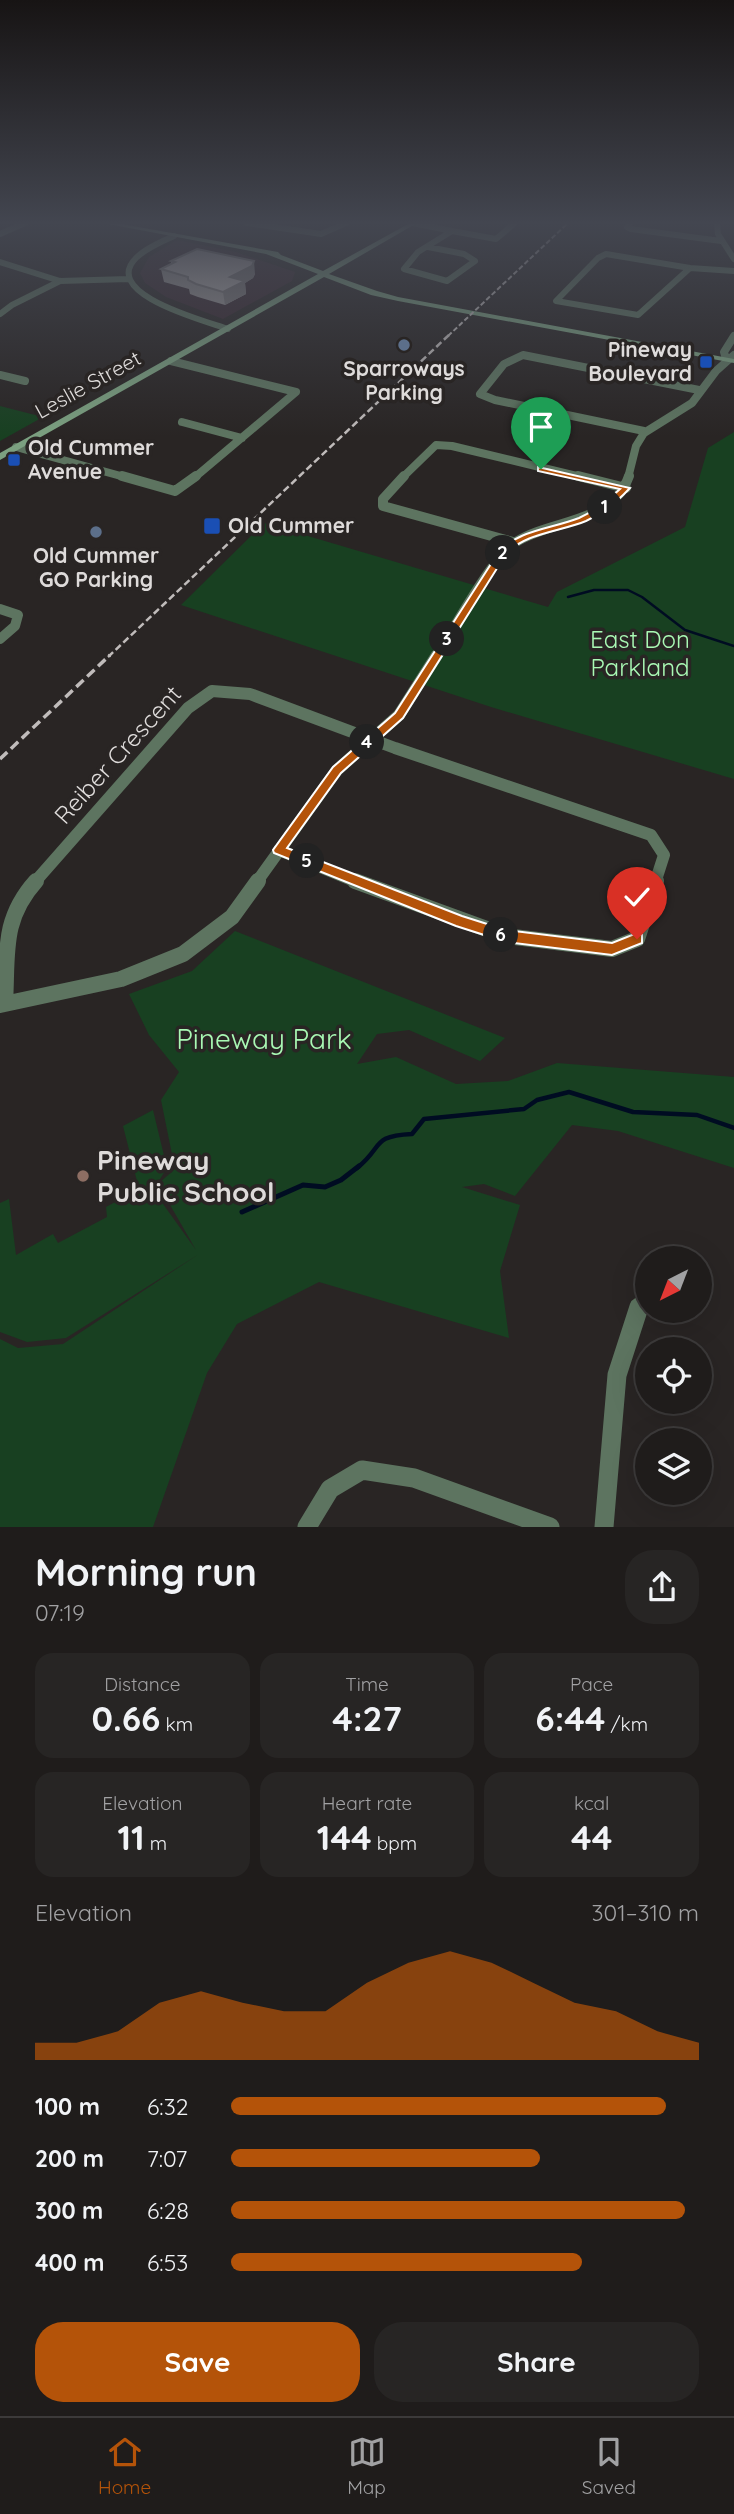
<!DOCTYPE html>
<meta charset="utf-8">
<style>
:root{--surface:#1f1c1b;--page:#272524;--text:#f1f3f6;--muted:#a1a1a3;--line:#3c3a3a;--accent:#b45309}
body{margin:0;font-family:Quicksand,sans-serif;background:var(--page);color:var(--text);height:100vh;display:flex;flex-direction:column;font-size:26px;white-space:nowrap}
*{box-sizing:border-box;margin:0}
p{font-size:23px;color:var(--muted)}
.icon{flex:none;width:38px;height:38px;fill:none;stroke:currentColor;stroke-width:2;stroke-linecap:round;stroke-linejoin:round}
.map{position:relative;height:1527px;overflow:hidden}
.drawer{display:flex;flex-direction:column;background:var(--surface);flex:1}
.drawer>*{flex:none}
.needle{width:46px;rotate:222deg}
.tools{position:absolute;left:635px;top:1246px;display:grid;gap:14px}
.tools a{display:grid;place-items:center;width:77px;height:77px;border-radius:50%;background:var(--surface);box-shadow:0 7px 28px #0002,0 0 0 2px var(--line);font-size:35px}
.pin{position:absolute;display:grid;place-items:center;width:60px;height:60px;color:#fff;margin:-72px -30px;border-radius:50% 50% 50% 0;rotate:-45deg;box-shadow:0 0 7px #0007}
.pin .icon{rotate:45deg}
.km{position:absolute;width:35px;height:35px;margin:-18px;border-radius:50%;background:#222;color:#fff;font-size:19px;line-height:35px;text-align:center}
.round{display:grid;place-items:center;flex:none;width:74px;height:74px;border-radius:28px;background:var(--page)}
.summary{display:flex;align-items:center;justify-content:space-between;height:119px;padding:0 35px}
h1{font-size:38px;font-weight:800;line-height:52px}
.stats{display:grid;grid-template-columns:repeat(3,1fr);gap:10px;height:119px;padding:7px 35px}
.stats div{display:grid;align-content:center;border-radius:18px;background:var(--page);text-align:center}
.stats b{font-size:35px;font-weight:800}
.stats small{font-size:19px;font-weight:400}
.stats p{font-size:19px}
.chart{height:196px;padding:14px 35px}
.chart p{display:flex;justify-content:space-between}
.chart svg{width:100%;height:126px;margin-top:7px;fill:var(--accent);opacity:.7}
.primary-button{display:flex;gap:14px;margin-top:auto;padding:14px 35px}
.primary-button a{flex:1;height:80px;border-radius:28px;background:var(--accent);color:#fff;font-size:28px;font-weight:800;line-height:80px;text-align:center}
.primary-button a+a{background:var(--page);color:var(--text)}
ul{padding:0 35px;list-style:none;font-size:23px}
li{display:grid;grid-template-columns:112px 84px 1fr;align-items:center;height:52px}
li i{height:18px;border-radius:9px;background:var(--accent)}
.tabs{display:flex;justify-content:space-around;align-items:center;height:98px;border-top:2px solid var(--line);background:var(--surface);font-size:19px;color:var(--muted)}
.tabs a{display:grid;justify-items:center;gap:4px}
.tabs .current{color:var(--accent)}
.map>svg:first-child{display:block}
.commercial{fill:#392830}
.green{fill:#184021}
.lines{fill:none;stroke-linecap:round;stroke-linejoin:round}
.stream-far2{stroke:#000c22;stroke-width:2.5}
.stream-far1{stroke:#000c22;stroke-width:4.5}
.stream{stroke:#000c22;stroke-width:5}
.minor-far5{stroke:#5d7460;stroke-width:6}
.minor-far4{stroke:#5d7460;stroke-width:8}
.minor-far3{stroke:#5d7460;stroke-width:10}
.minor-far2{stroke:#5d7460;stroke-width:12}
.minor-far1{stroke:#5d7460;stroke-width:16}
.minor{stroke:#5d7460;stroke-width:19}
.secondary{fill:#7ba080;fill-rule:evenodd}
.rail-far2{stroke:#c0bcbb;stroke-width:2;stroke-dasharray:5 2.5;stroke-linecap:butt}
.rail-far1{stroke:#c0bcbb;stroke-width:2.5;stroke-dasharray:7 3.5;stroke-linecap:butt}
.rail{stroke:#c0bcbb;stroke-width:3.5;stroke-dasharray:10 5;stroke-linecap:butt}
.wall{fill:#a19d9d}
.shaded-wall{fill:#837f80}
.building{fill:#bbb6b7;stroke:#837f80;stroke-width:2}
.route{fill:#b45309;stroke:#fff;stroke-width:2}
.service-dot{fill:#5c6f8a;stroke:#292524;stroke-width:2.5}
.transit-dot{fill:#1a4fb4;stroke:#292524;stroke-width:2.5}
.education-dot{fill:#8d6e63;stroke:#292524;stroke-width:2.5}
.labels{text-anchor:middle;stroke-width:7;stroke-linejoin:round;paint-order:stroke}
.far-poi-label{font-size:21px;font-weight:bold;fill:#dedbda;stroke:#292524}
.far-street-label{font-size:21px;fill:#dedbda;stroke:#292524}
.park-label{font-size:24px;fill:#a9f9b4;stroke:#292524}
.street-label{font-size:24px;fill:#dedbda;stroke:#292524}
.near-park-label{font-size:28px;fill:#a9f9b4;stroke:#292524}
.near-poi-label{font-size:28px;font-weight:bold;fill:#dedbda;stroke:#292524;text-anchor:start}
</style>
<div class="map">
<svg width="734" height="1527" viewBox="0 0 734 1527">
<rect width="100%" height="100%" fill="#292524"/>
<path class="commercial" d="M 177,240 L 236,252 L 295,272 L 292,281 L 223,319 L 166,297 L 145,283 L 140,273 L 149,257 Z"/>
<path class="green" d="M 0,406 L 43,417 L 0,441 Z
M 734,432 L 734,779 L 491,707 L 181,605 L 264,523 L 548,607 L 557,592 L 685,527 L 708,448 Z
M 235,931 L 505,1038 L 480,1061 L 409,1030 L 377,1034 L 357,1064 L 396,1057 L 456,1084 L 508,1081 L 557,1063 L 734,1077 L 734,1168 L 618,1131 L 572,1125 L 515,1196 L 484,1184 L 462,1187 L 520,1205 L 500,1271 L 509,1338 L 319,1282 L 237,1324 L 207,1373 L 153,1527 L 0,1527 L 0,1339 L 18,1348 L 63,1344 L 199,1254 L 66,1338 L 27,1342 L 0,1332 L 0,1203 L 9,1199 L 16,1255 L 53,1234 L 58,1243 L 107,1217 L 106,1207 L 139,1189 L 123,1126 L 153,1110 L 167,1168 L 153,1190 L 196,1250 L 158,1184 L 175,1169 L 161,1100 L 179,1072 L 149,1035 L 129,994 L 192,971 Z"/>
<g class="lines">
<path class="stream-far2" d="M 568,597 L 594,590 L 628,590 L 642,597 L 685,630 L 734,646"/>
<path class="stream-far1" d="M 357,1168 C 384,1147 370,1136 412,1134 L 424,1119 L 524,1109 L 537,1100 L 569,1092 L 633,1112 L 697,1115 L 734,1128"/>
<path class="stream" d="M 242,1212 L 303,1185 L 325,1187 L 341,1180 L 359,1166"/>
<path class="minor-far5" d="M 247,223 L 321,234 L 346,223
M 413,223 L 452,231 L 418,252 L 404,269 L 447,281 L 475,261 L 464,254 L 428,247
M 630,223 L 627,227 L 631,229 L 721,241
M 717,223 L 718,234 L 734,259
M 452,231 L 496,239 L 515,223
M 0,234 L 25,223
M 174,236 C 161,242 146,248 136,258 C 100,294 206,321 228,329
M 606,254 L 690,268 L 638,315 L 556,301 L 598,258 Z
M 0,262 L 60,281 L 128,279
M 690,268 L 734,271
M 0,314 L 12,305 L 60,281"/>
<path class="minor-far4" d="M 726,359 L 724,352 L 734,336
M 171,361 L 296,392 L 194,478
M 0,375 L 25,381
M 182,422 L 242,438
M 644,431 L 495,400 L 480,394 L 504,364 L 523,355 L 699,390
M 16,447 L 128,478
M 402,478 L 436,445 L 452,446 L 585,478
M 628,478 L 636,446 L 644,433 L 692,403 L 716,371 L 734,355"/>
<path class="minor-far3" d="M 122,476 L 175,491 L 196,476
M 404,476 L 383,499 L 383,506 L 513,542
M 578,476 L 626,488
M 0,609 L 18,615 L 15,626 L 0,639
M 436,657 C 453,631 493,556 516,542 C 552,519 613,524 629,476"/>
<path class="minor-far2" d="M 279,850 L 359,883
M 34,883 L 188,708 L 212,691 L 250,694 L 395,748 L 651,835 L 664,855 L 655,883
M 256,883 L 337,770 L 399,715 L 437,655"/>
<path class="minor-far1" d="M 355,881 L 506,936 L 612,949 L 637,939 L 656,881
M 5,1003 C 8,954 1,920 36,881
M 0,1005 L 121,979 L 183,954 L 232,917 L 258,881"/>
<path class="minor" d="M 307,1527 L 330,1489 L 362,1470 L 414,1478 L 550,1527
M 604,1527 L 617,1375 L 639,1307"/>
<path class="secondary" d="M 103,223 L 116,223 L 278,252 L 281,255 L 323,271 L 410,223 L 417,223 L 329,274 L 377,291 L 398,297 L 734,359 L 734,363 L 398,301 L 371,295 L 324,277 L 0,460 L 0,453 L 318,274 L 266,254 Z"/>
<path class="rail-far2" d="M 448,336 L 568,223"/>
<path class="rail-far1" d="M 108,657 L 450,334"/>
<path class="rail" d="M 0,759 L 110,655"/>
</g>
<path class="wall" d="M 171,261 L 255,274 L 253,278 L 245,283 L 246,294 L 225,305 L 198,297 L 190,294 L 189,289 L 164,282 L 161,269 L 171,264 Z"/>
<path class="shaded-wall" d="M 254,261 L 255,274 L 253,278 L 245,283 L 246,294 L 225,305 L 223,292 L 230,277 Z"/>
<path class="building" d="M 197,249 L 254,261 L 252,266 L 230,277 L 245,281 L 223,292 L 196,284 L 188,280 L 188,277 L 161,269 L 175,262 L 171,261 Z"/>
<linearGradient id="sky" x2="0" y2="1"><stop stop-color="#171414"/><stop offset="0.51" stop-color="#434650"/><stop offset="1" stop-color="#434650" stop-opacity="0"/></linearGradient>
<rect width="734" height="437" fill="url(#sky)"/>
<path class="route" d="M 538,467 L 630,488 C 617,502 603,513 586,521 C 559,532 525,533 506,554 L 403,718 L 341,773 L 287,848 L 462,916 L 506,930 L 612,943 L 637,933 L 642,935 L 642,943 L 612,955 L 506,942 L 456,926 L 274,853 L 273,850 L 333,767 L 395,713 L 498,553 C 517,530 551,529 579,518 C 595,511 607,501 620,489 L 538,471 Z"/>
<g class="service-dot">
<circle cx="404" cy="345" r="7"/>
<circle cx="96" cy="532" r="7"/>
</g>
<g class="transit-dot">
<rect x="699" y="355" width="14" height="14" rx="3.5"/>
<rect x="7" y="453" width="14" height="14" rx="3.5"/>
<rect x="203" y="517" width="18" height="18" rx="3.5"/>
</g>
<circle class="education-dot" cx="83" cy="1176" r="7"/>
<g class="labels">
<g class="far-poi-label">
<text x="692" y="357" text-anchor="end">Pineway<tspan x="692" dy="24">Boulevard</tspan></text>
<text x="404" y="376">Sparroways<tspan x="404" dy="24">Parking</tspan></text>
<text x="28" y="455" text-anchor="start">Old Cummer<tspan x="28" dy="24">Avenue</tspan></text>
<text x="228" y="533" text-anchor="start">Old Cummer</text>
<text x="96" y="563">Old Cummer<tspan x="96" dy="24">GO Parking</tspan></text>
</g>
<g class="far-street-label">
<text transform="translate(88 385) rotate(-29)" y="7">Leslie Street</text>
</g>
<g class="park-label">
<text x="640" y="648">East Don<tspan x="640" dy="28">Parkland</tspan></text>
</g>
<g class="street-label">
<text transform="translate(118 755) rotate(-48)" y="8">Reiber Crescent</text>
</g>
<g class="near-park-label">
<text x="264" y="1049">Pineway Park</text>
</g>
<g class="near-poi-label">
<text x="97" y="1170">Pineway<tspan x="97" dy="32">Public School</tspan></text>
</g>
</g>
</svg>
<div class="tools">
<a><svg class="needle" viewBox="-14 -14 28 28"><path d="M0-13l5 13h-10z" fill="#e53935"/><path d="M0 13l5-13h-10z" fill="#a1a1a3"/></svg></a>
<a><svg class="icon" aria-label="locate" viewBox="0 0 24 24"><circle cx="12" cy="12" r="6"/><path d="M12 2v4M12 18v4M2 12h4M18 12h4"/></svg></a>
<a><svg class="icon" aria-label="layers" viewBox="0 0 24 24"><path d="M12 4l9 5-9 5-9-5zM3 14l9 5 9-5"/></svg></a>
</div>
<div class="pin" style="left:541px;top:469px;background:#1e9e55"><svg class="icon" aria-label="arrive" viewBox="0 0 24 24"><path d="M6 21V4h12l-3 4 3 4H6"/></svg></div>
<div class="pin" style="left:637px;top:939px;background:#d93025"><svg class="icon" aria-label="check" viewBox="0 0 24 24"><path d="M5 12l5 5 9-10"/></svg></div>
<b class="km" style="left:605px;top:507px">1</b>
<b class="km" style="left:503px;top:553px">2</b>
<b class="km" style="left:447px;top:639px">3</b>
<b class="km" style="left:367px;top:742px">4</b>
<b class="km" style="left:307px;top:861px">5</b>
<b class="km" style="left:501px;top:935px">6</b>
</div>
<section class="drawer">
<div class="summary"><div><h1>Morning run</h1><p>07:19</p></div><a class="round"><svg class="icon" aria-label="share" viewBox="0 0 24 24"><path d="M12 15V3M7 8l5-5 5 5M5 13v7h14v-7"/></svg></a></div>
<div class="stats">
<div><p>Distance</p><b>0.66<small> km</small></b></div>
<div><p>Time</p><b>4:27</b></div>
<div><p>Pace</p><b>6:44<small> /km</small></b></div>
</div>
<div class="stats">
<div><p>Elevation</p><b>11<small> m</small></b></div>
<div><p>Heart rate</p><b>144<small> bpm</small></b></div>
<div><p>kcal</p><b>44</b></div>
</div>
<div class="chart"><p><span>Elevation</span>301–310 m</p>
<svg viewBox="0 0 160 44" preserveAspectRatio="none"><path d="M0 44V38L10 38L20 34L30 24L40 20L50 24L60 27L70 27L80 17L90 10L100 6L110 10L120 17L130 24L140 27L150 34L160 38V44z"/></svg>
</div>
<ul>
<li><b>100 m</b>6:32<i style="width:93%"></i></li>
<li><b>200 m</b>7:07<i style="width:66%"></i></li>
<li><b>300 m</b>6:28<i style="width:97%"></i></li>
<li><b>400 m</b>6:53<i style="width:75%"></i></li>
</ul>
<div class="primary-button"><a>Save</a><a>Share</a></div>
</section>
<nav class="tabs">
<a class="current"><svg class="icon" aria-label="home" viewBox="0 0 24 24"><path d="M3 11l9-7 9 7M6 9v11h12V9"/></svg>Home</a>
<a><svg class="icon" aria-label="map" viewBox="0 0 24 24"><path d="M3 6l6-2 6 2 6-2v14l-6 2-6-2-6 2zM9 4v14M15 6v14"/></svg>Map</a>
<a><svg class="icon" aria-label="saved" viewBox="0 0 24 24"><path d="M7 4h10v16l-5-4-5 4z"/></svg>Saved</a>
</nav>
